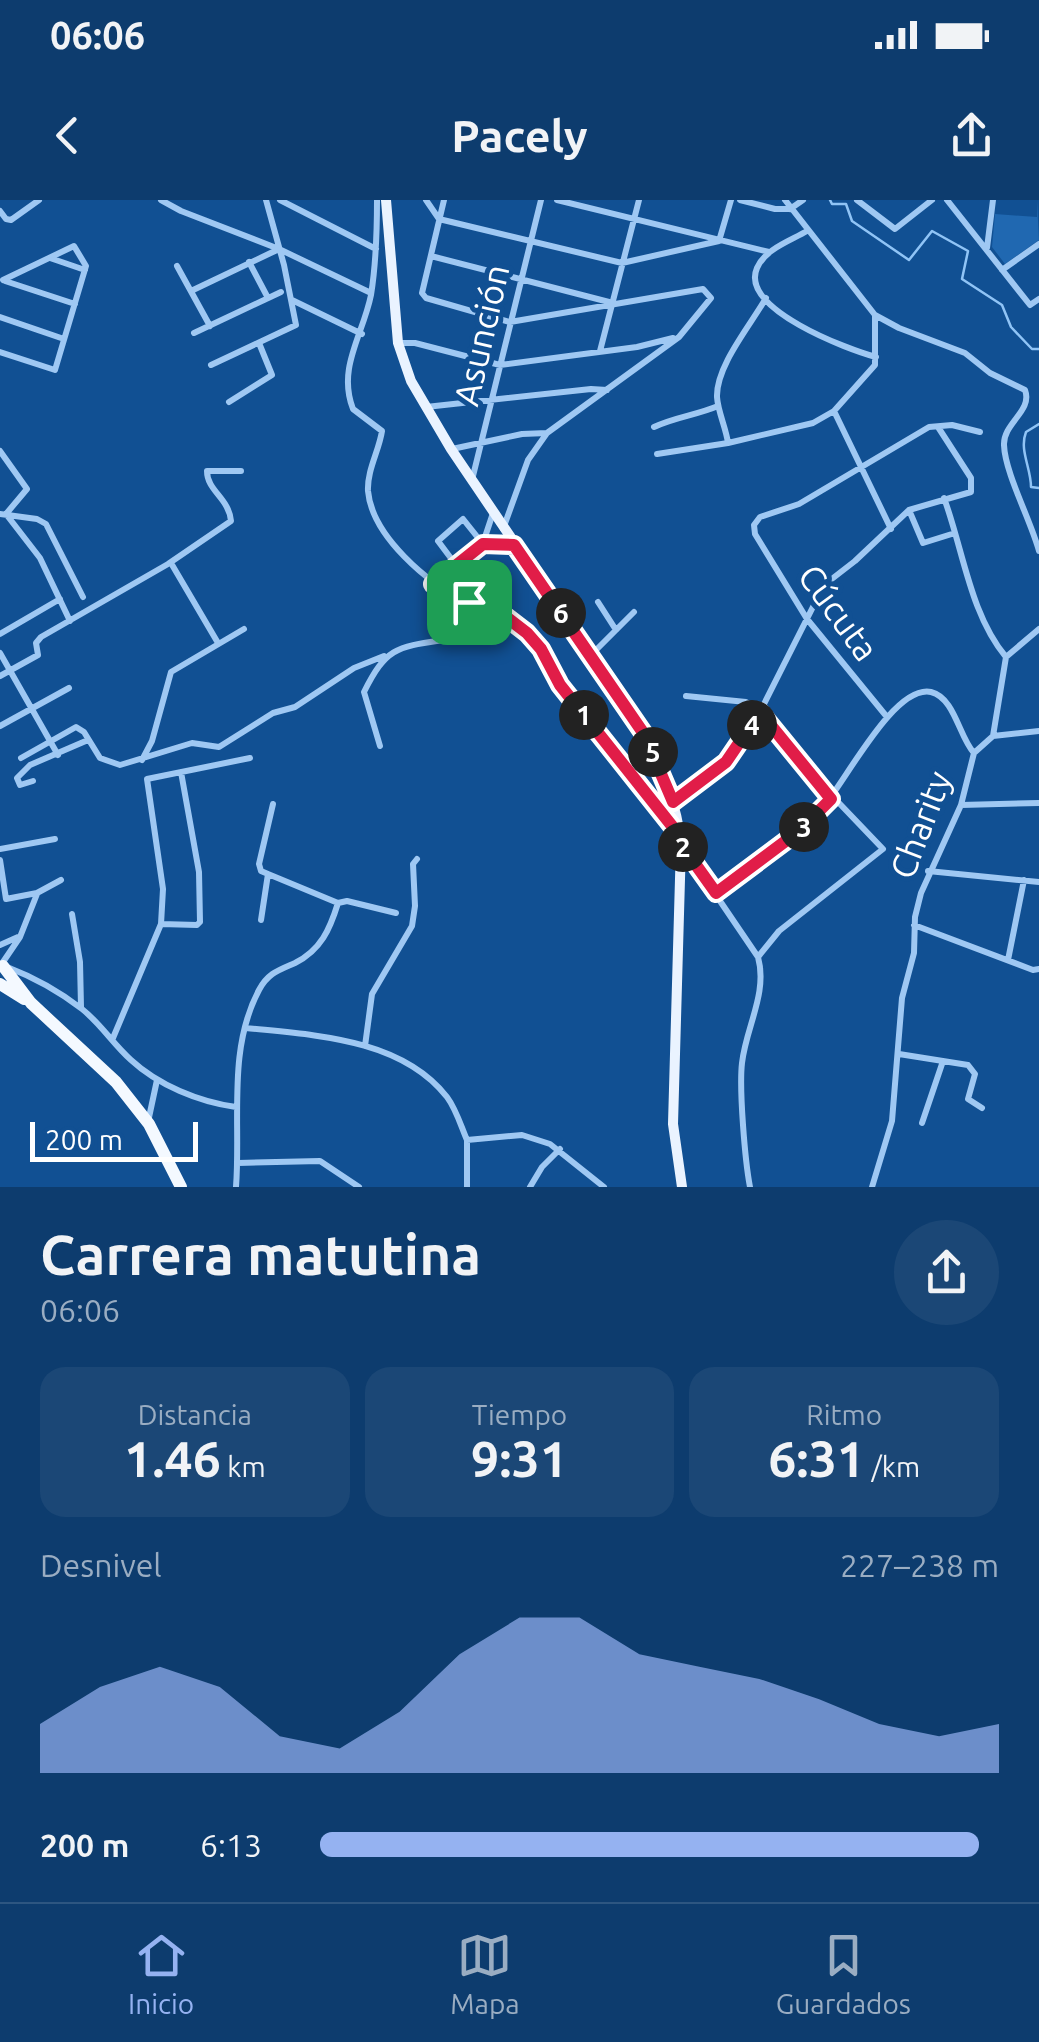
<!DOCTYPE html>
<html lang="es">
<meta charset="utf-8">
<style>
:root{--surface:#0d3c6e;--page:#1b4776;--text:#f1f3f6;--muted:#9aadc2;--line:#2d5681;--accent:#95b2f1}
body{margin:0;font-family:Ubuntu,sans-serif;background:var(--page);color:var(--text);height:100vh;display:flex;flex-direction:column;font-size:38px;white-space:nowrap}
*{box-sizing:border-box;margin:0}
p{font-size:32px;color:var(--muted)}
.icon{flex:none;width:55px;height:55px;fill:none;stroke:currentColor;stroke-width:2;stroke-linecap:round;stroke-linejoin:round}
.map{position:relative;height:987px;overflow:hidden}
.drawer{display:flex;flex-direction:column;background:var(--surface);flex:1}
.drawer>*{flex:none}
.scale{position:absolute;left:30px;bottom:25px;width:168px;box-sizing:border-box;padding-left:10px;border:5px solid #fff;border-top:0;font-size:28px;line-height:35px;white-space:nowrap;color:#fff;-webkit-text-stroke:8px #115093;paint-order:stroke}
.pin{position:absolute;display:grid;place-items:center;width:85px;height:85px;color:#fff;margin:-42px;border-radius:20px;box-shadow:0 5px 15px #0006}
.km{position:absolute;width:50px;height:50px;margin:-25px;border-radius:50%;background:#222;color:#fff;font-size:28px;line-height:50px;text-align:center}
.round{display:grid;place-items:center;flex:none;width:105px;height:105px;border-radius:52px;background:var(--page)}
.headline{display:flex;align-items:center;justify-content:space-between;height:170px;padding:0 40px}
h1{font-size:55px;font-weight:600;line-height:75px}
.stats{display:grid;grid-template-columns:repeat(3,1fr);gap:15px;height:170px;padding:10px 40px}
.stats div{display:grid;align-content:center;border-radius:25px;background:var(--page);text-align:center}
.stats b{font-size:50px;font-weight:600}
.stats small{font-size:28px;font-weight:400}
.stats p{font-size:28px}
.chart{height:280px;padding:20px 40px}
.chart p{display:flex;justify-content:space-between}
.chart svg{width:100%;height:180px;margin-top:10px;fill:var(--accent);opacity:.7}
ul{padding:0 40px;list-style:none;font-size:32px}
li{display:grid;grid-template-columns:160px 120px 1fr;align-items:center;height:75px}
li i{height:25px;border-radius:12px;background:var(--accent)}
.status{display:flex;justify-content:space-between;align-items:center;height:70px;padding:0 50px;background:var(--surface);direction:ltr}
.status svg{height:28px;fill:currentColor}
header{display:flex;justify-content:space-between;align-items:center;height:130px;padding:0 40px;background:var(--surface);font-size:45px;font-weight:600}
.tab-bar{display:flex;justify-content:space-around;align-items:center;height:140px;border-top:2px solid var(--line);background:var(--surface);font-size:28px;color:var(--muted)}
.tab-bar a{display:grid;justify-items:center;gap:5px}
.tab-bar .active{color:var(--accent)}
.map>svg:first-child{display:block}
.green{fill:#2068b1}
.lines{fill:none;stroke-linecap:round;stroke-linejoin:round}
.stream{stroke:#90c4f6;stroke-width:2.5}
.minor{stroke:#9fc8f3;stroke-width:6}
.primary{stroke:#eaf3ff;stroke-width:10}
.trunk{stroke:#f4f9ff;stroke-width:12}
.route-casing{stroke:#fff;stroke-width:20}
.route{stroke:#e11d48;stroke-width:12}
.labels{text-anchor:middle;stroke-width:10;stroke-linejoin:round;paint-order:stroke}
.street-label{font-size:35px;fill:#fff;stroke:#115093}
</style>
<div class="status"><b>06:06</b><svg viewBox="0 0 49 12"><path d="M0 12V9h3v3zM5 12V6h3v6zM10 12V3h3v9zM15 12V0h3v12zM26 1h20v11H26zM47 4h2v5h-2z"/></svg></div>
<header><svg class="icon" aria-label="back" viewBox="0 0 24 24"><path d="M15 5l-7 7 7 7"/></svg>Pacely<svg class="icon" aria-label="share" viewBox="0 0 24 24"><path d="M12 15V3M7 8l5-5 5 5M5 13v7h14v-7"/></svg></header>
<div class="map">
<svg width="1039" height="987" viewBox="0 0 1039 987">
<rect width="100%" height="100%" fill="#115093"/>
<path class="green" d="M 1037,0 L 1039,40 L 1005,64 L 992,47 L 995,14 L 1037,17 Z"/>
<g class="lines">
<path class="stream" d="M 830,0 L 832,4 L 846,4 L 852,21 L 909,60 L 932,31 L 968,51 L 962,79 L 1002,105 L 1011,127 L 1032,149 L 1039,149
M 1039,224 L 1026,232 C 1019,250 1031,268 1031,287 L 1039,288"/>
<path class="minor" d="M 161,0 L 181,11 L 279,49 L 371,93
M 280,0 L 376,49
M 377,0 C 377,32 376,64 371,95 C 363,135 337,168 353,209 L 382,231 C 379,251 367,270 368,291 C 372,336 428,384 466,401 C 488,411 509,414 527,432 C 544,449 550,472 564,490 C 601,539 640,586 679,634
M 426,0 L 439,19
M 444,0 L 422,93 L 426,98 L 510,122 L 703,89 L 711,98 L 679,137 L 547,233 L 528,260 L 503,329
M 557,0 L 769,52
M 740,0 L 775,9 L 790,9
M 785,0 L 875,115 L 899,128 L 965,153 L 990,173 L 1025,190 C 1033,211 1003,223 1004,245 C 1005,273 1031,321 1039,351
M 857,0 L 895,29 L 932,0
M 947,0 L 1030,105 L 1039,99
M 790,9 L 803,0
M 0,11 L 6,19 L 11,20 L 39,0
M 439,19 L 622,63 L 719,41
M 807,31 C 790,41 765,49 757,68 C 739,109 849,150 876,157
M 719,41 L 731,0
M 987,48 L 993,0
M 431,56 L 609,102
M 50,58 L 85,70
M 249,62 L 268,98
M 177,66 L 210,126
M 1002,70 L 1039,44
M 5,81 L 75,104
M 191,91 L 277,50
M 292,100 L 362,134
M 0,117 L 64,139
M 194,133 L 281,92
M 398,143 L 415,143 L 500,165 L 637,147 L 673,138
M 600,151 L 639,0
M 0,152 L 55,170 L 86,66 L 74,46 L 3,80
M 211,165 L 296,125 L 284,65 L 266,0
M 229,202 L 272,175 L 259,143
M 426,207 L 591,189 L 607,190
M 834,211 L 891,329
M 654,227 C 675,217 697,215 718,206
M 728,243 C 726,228 718,212 717,197 C 716,166 750,126 766,98
M 452,249 L 522,234 L 547,233
M 0,251 L 27,289 L 6,314 L 40,358 L 70,421
M 657,254 L 728,243 L 813,223 L 834,211 L 875,165 L 875,115
M 472,280 L 541,0
M 909,310 L 923,343 L 955,333
M 0,314 L 37,319 L 46,324 L 83,397
M 483,343 L 493,313
M 171,363 L 218,443
M 456,365 L 438,341 L 463,319 L 483,344
M 433,384 L 483,344 L 514,345
M 598,402 L 616,430
M 0,434 L 60,399
M 0,453 L 58,555
M 591,455 L 634,412
M 1006,457 L 1039,429
M 0,476 L 38,455 L 36,443 L 41,437 L 168,364 L 231,321 C 229,298 207,291 207,271 L 241,271
M 686,496 L 746,502 L 756,508 L 831,599 L 839,603 L 883,649 L 779,731 L 758,757
M 887,517 L 807,419 L 755,334 L 754,325 L 760,317 L 799,304 L 929,227 L 952,225 L 980,232
M 0,526 L 69,488
M 993,536 L 1039,531
M 380,546 L 364,492 C 386,448 396,447 443,440 L 455,423 L 456,413 L 469,403
M 21,558 L 76,527 L 84,532 L 100,558 L 120,565 L 192,543 L 219,547 L 273,513 L 295,507 L 354,468 L 384,456
M 142,560 L 152,541 L 171,472 L 244,429
M 33,581 L 20,585 L 17,578 L 30,565 L 88,540
M 674,602 L 720,568 L 741,544 L 760,512 L 824,385 L 855,361 L 909,310 L 971,292 L 971,278 L 938,227
M 961,605 L 1039,603
M 682,645 L 758,757 C 768,793 746,827 742,863 C 739,889 745,961 750,987
M 0,649 L 55,639
M 0,660 L 6,699 L 37,693 L 61,680
M 928,671 L 1039,682
M 268,674 L 338,703 L 347,701 L 396,713
M 716,693 C 751,669 789,643 819,612 C 843,587 893,484 931,492 C 955,498 959,537 974,553
M 72,714 L 80,762 L 81,807
M 261,720 L 268,674 L 261,671 L 259,664 L 273,604
M 161,724 L 197,725 L 200,722 L 199,672 L 181,572
M 914,725 L 1033,770 L 1039,769
M 0,745 L 18,737
M 1008,760 L 1024,680
M 3,762 L 20,737 L 37,694
M 7,767 C 33,777 60,792 82,809 C 101,824 113,844 131,860 C 158,885 199,902 236,907
M 246,828 C 313,835 401,838 447,897 C 456,909 461,926 467,940 L 522,935 L 550,944 L 604,987
M 113,838 L 161,724 L 163,689 L 147,579 L 250,558
M 365,846 L 372,794 L 412,726 L 415,706 L 413,664 L 417,659
M 899,854 L 968,865 L 975,874 L 968,899 L 982,908
M 148,922 L 157,880
M 922,923 L 943,861
M 238,963 L 320,961 L 359,987
M 236,987 C 241,922 227,850 259,790 C 268,773 279,770 295,763 C 321,750 330,729 338,703
M 467,987 L 467,940
M 530,987 L 542,967 L 560,949
M 872,987 L 892,921 L 902,798 L 914,753 L 915,717 L 921,693 L 961,605 L 974,553 L 993,536 L 1006,457 C 970,414 963,349 944,298"/>
<path class="primary" d="M 386,0 L 398,143 L 411,181 L 451,249 L 644,534 C 662,569 677,604 681,644 L 673,924 L 682,987"/>
<path class="trunk" d="M 3,766 L 31,803 L 116,882 L 149,924 L 181,987
M 0,784 L 24,799"/>
</g>
<g class="lines">
<defs>
<path id="route" d="M 483,344 L 514,345 L 644,534 L 673,602 L 726,562 L 760,512 L 831,599 L 799,631 L 716,693 L 681,644 L 680,636 L 560,485 L 541,449 L 527,433 L 501,413 L 469,402 L 433,384 Z"/>
</defs>
<use href="#route" class="route-casing"/>
<use href="#route" class="route"/>
</g>
<g class="labels">
<g class="street-label">
<text transform="translate(482 135) rotate(-77)" y="12">Asunción</text>
<text transform="translate(838 413) rotate(54)" y="12">Cúcuta</text>
<text transform="translate(921 625) rotate(-69)" y="12">Charity</text>
</g>
</g>
</svg>
<div class="scale">200 m</div>
<div class="pin" style="left:469px;top:402px;background:#1e9e55"><svg class="icon" aria-label="arrive" viewBox="0 0 24 24"><path d="M6 21V4h12l-3 4 3 4H6"/></svg></div>
<b class="km" style="left:584px;top:515px">1</b>
<b class="km" style="left:683px;top:647px">2</b>
<b class="km" style="left:804px;top:627px">3</b>
<b class="km" style="left:752px;top:525px">4</b>
<b class="km" style="left:653px;top:552px">5</b>
<b class="km" style="left:561px;top:413px">6</b>
</div>
<section class="drawer">
<div class="headline"><div><h1>Carrera matutina</h1><p>06:06</p></div><a class="round"><svg class="icon" aria-label="share" viewBox="0 0 24 24"><path d="M12 15V3M7 8l5-5 5 5M5 13v7h14v-7"/></svg></a></div>
<div class="stats">
<div><p>Distancia</p><b>1.46<small> km</small></b></div>
<div><p>Tiempo</p><b>9:31</b></div>
<div><p>Ritmo</p><b>6:31<small> /km</small></b></div>
</div>
<div class="chart"><p><span>Desnivel</span>227–238 m</p>
<svg viewBox="0 0 160 44" preserveAspectRatio="none"><path d="M0 44V32L10 23L20 18L30 23L40 35L50 38L60 29L70 15L80 6L90 6L100 15L110 18L120 21L130 26L140 32L150 35L160 32V44z"/></svg>
</div>
<ul>
<li><b>200 m</b>6:13<i style="width:97%"></i></li>
</ul>
</section>
<nav class="tab-bar">
<a class="active"><svg class="icon" aria-label="home" viewBox="0 0 24 24"><path d="M3 11l9-7 9 7M6 9v11h12V9"/></svg>Inicio</a>
<a><svg class="icon" aria-label="map" viewBox="0 0 24 24"><path d="M3 6l6-2 6 2 6-2v14l-6 2-6-2-6 2zM9 4v14M15 6v14"/></svg>Mapa</a>
<a><svg class="icon" aria-label="saved" viewBox="0 0 24 24"><path d="M7 4h10v16l-5-4-5 4z"/></svg>Guardados</a>
</nav>
